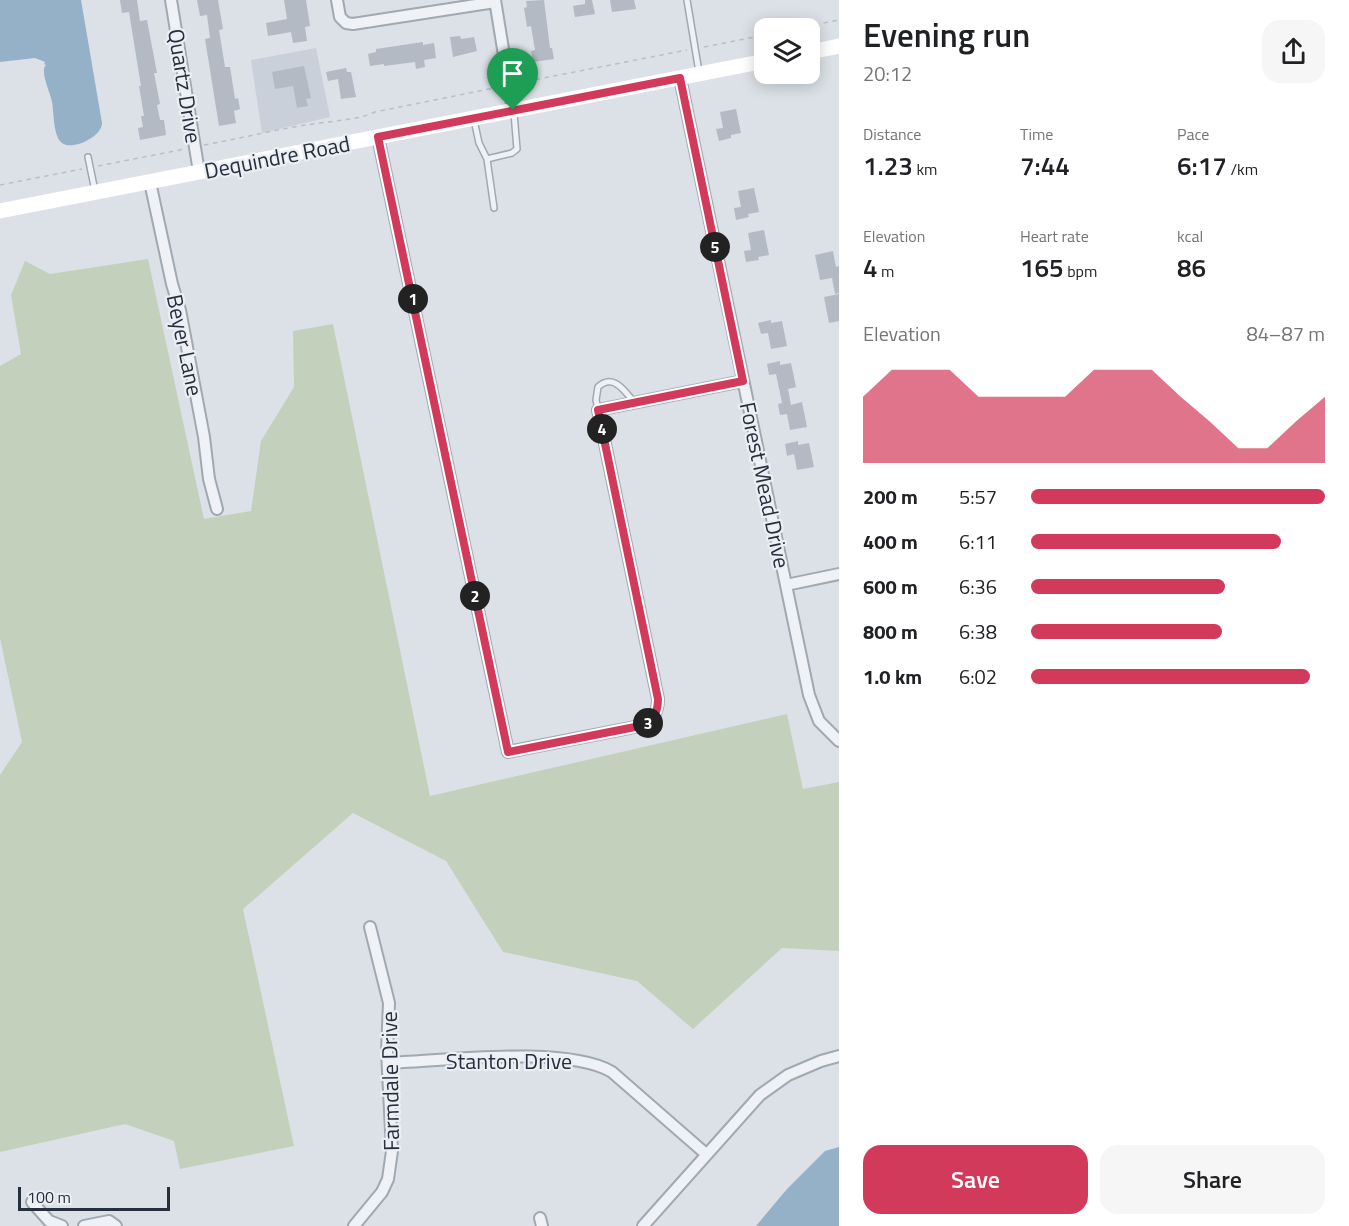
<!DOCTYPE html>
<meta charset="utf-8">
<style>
:root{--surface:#fff;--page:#f6f6f6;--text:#202124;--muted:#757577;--accent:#d23a5b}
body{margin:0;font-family:"Titillium Web",sans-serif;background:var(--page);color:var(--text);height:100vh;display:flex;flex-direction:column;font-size:22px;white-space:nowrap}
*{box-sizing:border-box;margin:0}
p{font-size:20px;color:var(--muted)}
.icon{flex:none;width:33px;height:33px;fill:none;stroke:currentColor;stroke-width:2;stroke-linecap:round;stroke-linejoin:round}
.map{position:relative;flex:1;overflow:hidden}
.sheet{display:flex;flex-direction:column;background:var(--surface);width:510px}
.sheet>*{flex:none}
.buttons{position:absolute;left:754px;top:18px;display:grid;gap:12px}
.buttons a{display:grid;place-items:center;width:66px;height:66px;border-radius:12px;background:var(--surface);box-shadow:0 3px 15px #0003;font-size:30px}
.scale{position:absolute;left:18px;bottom:15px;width:152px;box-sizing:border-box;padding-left:6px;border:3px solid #252f3d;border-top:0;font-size:16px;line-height:21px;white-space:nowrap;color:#252f3d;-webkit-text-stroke:4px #ebeff4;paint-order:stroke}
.pin{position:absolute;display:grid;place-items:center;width:51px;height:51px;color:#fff;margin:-62px -26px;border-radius:50% 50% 50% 0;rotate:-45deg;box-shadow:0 0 6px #0007}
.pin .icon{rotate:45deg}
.km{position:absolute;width:30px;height:30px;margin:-15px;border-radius:50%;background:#222;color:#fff;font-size:16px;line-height:30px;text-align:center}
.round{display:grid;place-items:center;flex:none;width:63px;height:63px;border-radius:18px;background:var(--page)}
.head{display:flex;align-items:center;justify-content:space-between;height:102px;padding:0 24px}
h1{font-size:33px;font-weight:600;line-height:45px}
.stats{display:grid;grid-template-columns:repeat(3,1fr);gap:9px;height:102px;padding:6px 24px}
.stats div{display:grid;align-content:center}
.stats b{font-size:26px;font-weight:600}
.stats small{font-size:16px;font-weight:400}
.stats p{font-size:16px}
.chart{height:168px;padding:12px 24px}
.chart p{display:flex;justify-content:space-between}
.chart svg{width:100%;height:108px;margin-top:6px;fill:var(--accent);opacity:.7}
.action{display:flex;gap:12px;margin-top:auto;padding:12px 24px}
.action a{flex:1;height:69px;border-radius:18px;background:var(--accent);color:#fff;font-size:24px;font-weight:600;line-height:69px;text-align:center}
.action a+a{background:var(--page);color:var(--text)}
ul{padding:0 24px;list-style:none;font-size:20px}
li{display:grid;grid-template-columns:96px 72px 1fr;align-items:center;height:45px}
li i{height:15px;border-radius:8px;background:var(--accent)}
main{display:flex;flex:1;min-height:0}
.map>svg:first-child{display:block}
.built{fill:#c9d0d9}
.green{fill:#c3d1bc}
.water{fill:#95b1c8}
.building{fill:#b3bac3}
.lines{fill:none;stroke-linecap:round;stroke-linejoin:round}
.lane-casing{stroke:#a1a8b0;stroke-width:8}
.street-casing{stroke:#a1a8b0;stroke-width:14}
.path{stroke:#babfc5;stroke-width:1.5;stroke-dasharray:4.5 4.5;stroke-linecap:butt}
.lane{stroke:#eef1f5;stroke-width:5}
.street{stroke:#eef1f5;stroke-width:10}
.secondary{stroke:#fff;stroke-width:15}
.route-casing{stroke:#fff;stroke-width:12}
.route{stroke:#d23a5b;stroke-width:8}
.labels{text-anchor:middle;stroke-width:4.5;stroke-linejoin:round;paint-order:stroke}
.street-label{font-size:22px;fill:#252f3d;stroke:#ebeff4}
</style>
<main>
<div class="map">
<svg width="839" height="1226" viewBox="0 0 839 1226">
<rect width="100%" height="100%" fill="#dbe1e6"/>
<path class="built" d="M 316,48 L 330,117 L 262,133 L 251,60 Z"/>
<path class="green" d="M 148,259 L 204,519 L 251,511 L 261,441 L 294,387 L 293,331 L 333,324 L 430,796 L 787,714 L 803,789 L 839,782 L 839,951 L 782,948 L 693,1029 L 637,981 L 503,952 L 446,861 L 353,813 L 243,909 L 294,1146 L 180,1169 L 174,1141 L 125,1124 L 0,1152 L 0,775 L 22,742 L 0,638 L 0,366 L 21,354 L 11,295 L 25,261 L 50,274 Z"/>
<path class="water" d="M 0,0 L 81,0 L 102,123 C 102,137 72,151 62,143 C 53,136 54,112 52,102 C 50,92 43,79 44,69 C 44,68 45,66 46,65 L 44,64 L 45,62 L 35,58 L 0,62 Z
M 839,1147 L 839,1226 L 756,1226 L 787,1189 L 825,1151 Z"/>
<path class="building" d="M 120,0 L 137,0 L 140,21 L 147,20 L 157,73 L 154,73 L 160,104 L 157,105 L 160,120 L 164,120 L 166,135 L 140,140 L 138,128 L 143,127 L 141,116 L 144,116 L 139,86 L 141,86 L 129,12 L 122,13 Z
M 197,0 L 218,0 L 223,29 L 219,30 L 225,67 L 230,67 L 235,99 L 238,98 L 240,109 L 234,111 L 236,123 L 219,126 L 205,39 L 210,38 L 207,15 L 200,16 Z
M 284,0 L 306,0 L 310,26 L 305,27 L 307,41 L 293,43 L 291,32 L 268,36 L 266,23 L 287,19 Z
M 544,0 L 550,48 L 552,48 L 554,59 L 533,62 L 531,51 L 535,50 L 531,26 L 527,27 L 524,8 L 527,7 L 526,1 Z
M 585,0 L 592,0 L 595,14 L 575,17 L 573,6 L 585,4 Z
M 610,0 L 634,0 L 636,9 L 612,12 Z
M 460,36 L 461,39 L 474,37 L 477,51 L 453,57 L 450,37 Z
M 423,42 L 423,45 L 434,43 L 436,58 L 424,60 L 425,67 L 416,69 L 415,62 L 384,66 L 384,64 L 370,66 L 368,54 L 376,52 L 376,49 Z
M 304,66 L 311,98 L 306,99 L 308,106 L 297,108 L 293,86 L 275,89 L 272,72 Z
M 346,68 L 347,72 L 351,72 L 356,97 L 341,99 L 338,79 L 328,81 L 326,72 Z
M 736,109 L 741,133 L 731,135 L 731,138 L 719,141 L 716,129 L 723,128 L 720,112 Z
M 754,188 L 759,212 L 748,214 L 749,217 L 736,220 L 734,208 L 741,207 L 738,191 Z
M 764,230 L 769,255 L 758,257 L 759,260 L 746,262 L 744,251 L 751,250 L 748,233 Z
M 833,251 L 836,267 L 839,266 L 839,293 L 835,294 L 832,278 L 820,280 L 815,255 Z
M 839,294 L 839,321 L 829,323 L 824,297 Z
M 771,320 L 771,323 L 782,321 L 787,346 L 771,349 L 768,333 L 761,334 L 758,323 Z
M 780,361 L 780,365 L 791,363 L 796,387 L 788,389 L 791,405 L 802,402 L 807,427 L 790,430 L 787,414 L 780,415 L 778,404 L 782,403 L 776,374 L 769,375 L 767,364 Z
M 798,441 L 798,445 L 809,443 L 814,467 L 797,470 L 794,454 L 787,456 L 785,444 Z"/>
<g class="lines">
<defs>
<path id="lane" d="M 687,0 L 699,72
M 474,120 L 479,143 L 487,159 L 512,153 L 517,149 L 514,113
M 88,157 L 95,191
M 487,159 L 494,208
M 598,410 L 596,400 L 598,387 C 613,373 624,390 634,402"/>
<path id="street" d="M 171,0 L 199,172
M 337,0 L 340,17 L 346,23 L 353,24 L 495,2
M 495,0 L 513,110
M 680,78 L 809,695 L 819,721 L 839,741
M 378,137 L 508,752 L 640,726 C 653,721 658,713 658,699 L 598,410 L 743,381
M 150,182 L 172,284 L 180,310 L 204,437 L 209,479 L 217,509
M 786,585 L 839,574
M 388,1063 C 444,1061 566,1045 612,1072 L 706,1154
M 32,1202 L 49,1221 L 62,1226
M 540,1218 L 542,1226
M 84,1226 L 109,1221 L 116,1226
M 354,1226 L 382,1192 L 388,1179 L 392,1151 L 387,1051 L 389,1003 L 370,927
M 643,1226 L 760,1095 L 788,1075 L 821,1061 L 839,1056"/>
</defs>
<use href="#lane" class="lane-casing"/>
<use href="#street" class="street-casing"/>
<path class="path" d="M 797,28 L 839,20
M 704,47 L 765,35
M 518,83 L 687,50
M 204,145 C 243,138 281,128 320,123 C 340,120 357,120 375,112 L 499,87
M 98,166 L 185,149
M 0,185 L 82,169"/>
<use href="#lane" class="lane"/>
<use href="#street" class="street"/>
<path class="secondary" d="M 810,52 L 839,46
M 0,211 L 765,61"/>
</g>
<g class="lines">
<defs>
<path id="route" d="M 680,78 L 743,381 L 598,410 L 658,699 C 658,713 653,721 640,726 L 508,752 L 378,137 Z"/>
</defs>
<use href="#route" class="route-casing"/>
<use href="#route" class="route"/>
</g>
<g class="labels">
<g class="street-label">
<text transform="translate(185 86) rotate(81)" y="8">Quartz Drive</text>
<text transform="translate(277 157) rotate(-11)" y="8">Dequindre Road</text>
<text transform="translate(185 345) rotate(78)" y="8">Beyer Lane</text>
<text transform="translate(765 485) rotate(78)" y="8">Forest Mead Drive</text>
<text x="509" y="1069">Stanton Drive</text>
<text transform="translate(390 1081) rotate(-91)" y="8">Farmdale Drive</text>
</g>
</g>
</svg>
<div class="buttons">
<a><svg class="icon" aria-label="layers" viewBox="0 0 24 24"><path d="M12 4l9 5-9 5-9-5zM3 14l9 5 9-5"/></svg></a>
</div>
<div class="scale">100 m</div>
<div class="pin" style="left:513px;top:110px;background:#1e9e55"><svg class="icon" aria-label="arrive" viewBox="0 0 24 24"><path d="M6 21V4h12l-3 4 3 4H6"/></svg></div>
<b class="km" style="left:413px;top:299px">1</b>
<b class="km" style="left:475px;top:596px">2</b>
<b class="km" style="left:648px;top:723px">3</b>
<b class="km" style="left:602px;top:429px">4</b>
<b class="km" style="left:715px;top:247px">5</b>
</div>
<section class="sheet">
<div class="head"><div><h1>Evening run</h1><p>20:12</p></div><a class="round"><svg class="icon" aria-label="share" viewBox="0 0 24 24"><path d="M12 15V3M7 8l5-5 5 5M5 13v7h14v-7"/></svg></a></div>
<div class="stats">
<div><p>Distance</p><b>1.23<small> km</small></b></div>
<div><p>Time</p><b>7:44</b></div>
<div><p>Pace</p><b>6:17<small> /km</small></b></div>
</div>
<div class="stats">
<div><p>Elevation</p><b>4<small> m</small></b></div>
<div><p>Heart rate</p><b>165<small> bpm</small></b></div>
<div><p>kcal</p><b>86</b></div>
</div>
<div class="chart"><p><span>Elevation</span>84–87 m</p>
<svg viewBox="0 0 160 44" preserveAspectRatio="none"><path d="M0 44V17L10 6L20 6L30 6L40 17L50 17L60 17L70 17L80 6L90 6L100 6L110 17L120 27L130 38L140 38L150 27L160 17V44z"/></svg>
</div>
<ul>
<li><b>200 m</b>5:57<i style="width:100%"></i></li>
<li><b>400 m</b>6:11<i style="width:85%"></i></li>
<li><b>600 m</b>6:36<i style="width:66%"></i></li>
<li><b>800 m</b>6:38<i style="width:65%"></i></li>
<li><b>1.0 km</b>6:02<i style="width:95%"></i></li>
</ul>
<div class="action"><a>Save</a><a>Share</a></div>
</section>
</main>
